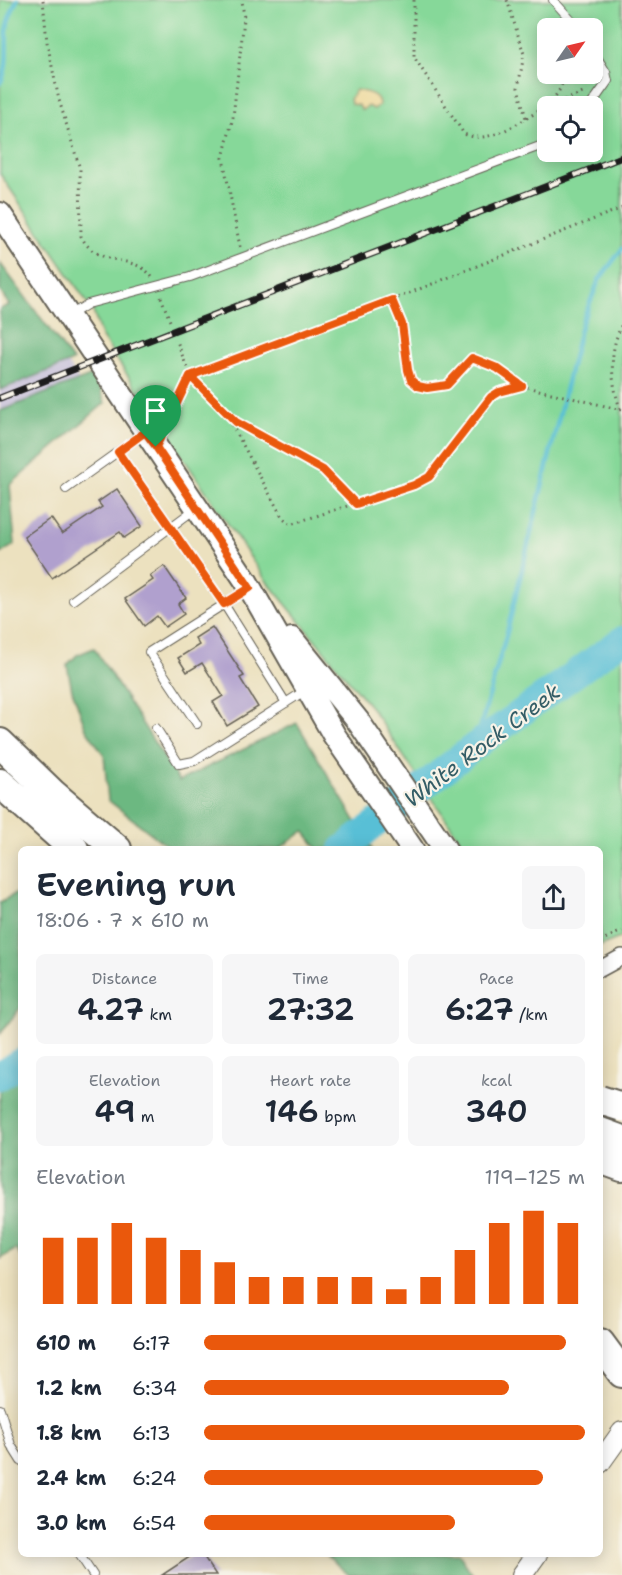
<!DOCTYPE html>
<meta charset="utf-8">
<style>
:root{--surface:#fff;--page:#f6f6f7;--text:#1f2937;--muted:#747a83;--accent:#ea580c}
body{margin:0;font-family:"Shantell Sans",sans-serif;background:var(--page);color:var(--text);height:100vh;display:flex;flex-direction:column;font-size:22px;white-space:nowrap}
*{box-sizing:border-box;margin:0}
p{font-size:20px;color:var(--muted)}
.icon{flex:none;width:33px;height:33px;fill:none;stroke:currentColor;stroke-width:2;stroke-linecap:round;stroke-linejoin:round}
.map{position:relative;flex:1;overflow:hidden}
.sheet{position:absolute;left:18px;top:846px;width:585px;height:711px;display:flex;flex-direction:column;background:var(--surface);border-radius:9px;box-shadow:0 3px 15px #0003}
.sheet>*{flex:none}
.needle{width:39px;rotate:56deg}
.buttons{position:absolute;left:537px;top:18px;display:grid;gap:12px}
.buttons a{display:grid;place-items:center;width:66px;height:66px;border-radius:9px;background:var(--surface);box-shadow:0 3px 15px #0003;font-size:30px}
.pin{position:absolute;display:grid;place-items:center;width:51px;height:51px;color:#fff;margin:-62px -26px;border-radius:50% 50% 50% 0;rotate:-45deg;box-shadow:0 0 6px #0007}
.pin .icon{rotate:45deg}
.round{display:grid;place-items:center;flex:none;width:63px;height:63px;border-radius:9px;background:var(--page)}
.summary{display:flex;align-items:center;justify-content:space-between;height:102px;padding:0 18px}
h1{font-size:33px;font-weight:600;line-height:45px}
.metrics{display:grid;grid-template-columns:repeat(3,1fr);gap:9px;height:102px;padding:6px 18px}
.metrics div{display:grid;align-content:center;border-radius:9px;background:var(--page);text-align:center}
.metrics b{font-size:30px;font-weight:600}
.metrics small{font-size:16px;font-weight:400}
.metrics p{font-size:16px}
.chart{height:168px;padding:12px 18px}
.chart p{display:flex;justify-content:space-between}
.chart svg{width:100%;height:108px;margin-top:6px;stroke:var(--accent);stroke-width:6}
ul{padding:0 18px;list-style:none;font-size:20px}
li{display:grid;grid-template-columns:96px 72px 1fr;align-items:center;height:45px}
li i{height:15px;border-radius:8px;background:var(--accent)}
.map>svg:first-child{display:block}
.industrial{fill:#c6c0da}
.green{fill:#86d899;stroke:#517a5a;stroke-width:1.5;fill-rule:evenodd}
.forest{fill:#6cb881;stroke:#446a4e;stroke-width:1.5}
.sand{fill:#eeda9e;stroke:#857b5d;stroke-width:1.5}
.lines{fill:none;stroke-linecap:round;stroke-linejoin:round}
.stream{stroke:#58bfd6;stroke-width:4.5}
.river{stroke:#58bfd6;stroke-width:28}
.building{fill:#b0a0ce}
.service-casing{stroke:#656155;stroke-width:10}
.minor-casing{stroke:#656155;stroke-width:18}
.tertiary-casing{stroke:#656155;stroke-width:22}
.secondary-casing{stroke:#656155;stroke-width:26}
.motorway-casing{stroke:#656155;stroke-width:32}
.path{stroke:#656155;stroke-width:3;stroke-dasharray:1.5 4.5;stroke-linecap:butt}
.service{stroke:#fff;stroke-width:8}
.minor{stroke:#fff;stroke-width:15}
.tertiary{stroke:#fff;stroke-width:20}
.secondary{stroke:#fff;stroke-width:22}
.motorway{stroke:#fff;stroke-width:28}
.rail-casing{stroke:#1c1c1c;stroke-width:7}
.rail{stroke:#f7f3e8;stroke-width:4.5;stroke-dasharray:14;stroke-linecap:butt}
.motorway-bridge-casing{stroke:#656155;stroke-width:32;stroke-linecap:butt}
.motorway-bridge{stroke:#fff;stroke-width:28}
.route-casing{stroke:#fff;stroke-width:12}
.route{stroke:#ea580c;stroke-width:8}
.labels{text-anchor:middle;stroke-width:4.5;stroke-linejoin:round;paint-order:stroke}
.water-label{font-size:22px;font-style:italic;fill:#345d66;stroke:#f7f3e8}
</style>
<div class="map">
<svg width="622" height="1575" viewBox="0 0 622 1575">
<rect width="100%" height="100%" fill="#f7f3e8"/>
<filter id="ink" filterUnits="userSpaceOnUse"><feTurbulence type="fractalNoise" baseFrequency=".0167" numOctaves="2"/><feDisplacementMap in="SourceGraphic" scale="12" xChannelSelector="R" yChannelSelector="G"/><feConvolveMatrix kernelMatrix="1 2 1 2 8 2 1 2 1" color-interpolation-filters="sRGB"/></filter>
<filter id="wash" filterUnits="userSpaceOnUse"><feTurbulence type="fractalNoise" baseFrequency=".008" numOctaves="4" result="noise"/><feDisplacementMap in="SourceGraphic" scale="24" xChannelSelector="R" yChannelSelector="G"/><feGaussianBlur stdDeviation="1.35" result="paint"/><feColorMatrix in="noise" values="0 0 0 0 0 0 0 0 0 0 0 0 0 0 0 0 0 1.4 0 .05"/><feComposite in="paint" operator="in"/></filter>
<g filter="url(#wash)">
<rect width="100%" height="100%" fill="#ece1bf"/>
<path class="industrial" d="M 0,336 L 50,337 L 96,406 L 0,444 Z"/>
<path class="green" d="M 0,0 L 622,0 L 622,937 L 600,946 L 600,849 L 466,849 L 372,709 L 265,579 L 101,336 L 93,311 L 0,174 ZM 548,28 L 592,28 L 592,74 L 548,74 ZM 548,106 L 592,106 L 592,152 L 548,152 Z"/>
<path class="forest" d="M 0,263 L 73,361 L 0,390 L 0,309 L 9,305 L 0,291 Z
M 95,374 L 105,403 L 10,485 L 15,544 L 0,554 L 0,411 Z
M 94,648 L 179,781 L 297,723 L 372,849 L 318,849 L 304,831 L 279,849 L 171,849 L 108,800 L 104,755 L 86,729 L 72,690 L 67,665 L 77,655 Z
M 21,891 L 21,1007 L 0,1034 L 0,902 Z
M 21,1077 L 21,1257 L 16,1249 L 0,1259 L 0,1090 Z
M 325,1554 L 459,1554 L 473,1575 L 349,1575 Z"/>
<path class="sand" d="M 356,90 C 365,92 379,93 379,105 L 374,109 L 368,106 L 362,110 L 358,105 L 351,104 L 350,98 Z"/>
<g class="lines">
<path class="stream" d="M 0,83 C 11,64 4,42 8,22 C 10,15 14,7 17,0
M 475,746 L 507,632 L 581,325 L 599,280 L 622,249"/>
<path class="river" d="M 343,849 L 475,746 L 622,640
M 0,1076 L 21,1062"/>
</g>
<g id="blocks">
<path class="building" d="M 117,489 L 142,526 L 124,538 L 120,532 L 52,578 L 24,537 L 51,518 L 62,534 L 102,507 L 98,502 Z
M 164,566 L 186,598 L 178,604 L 184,614 L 165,627 L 157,616 L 144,626 L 125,599 L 153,580 L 150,576 Z
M 212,627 L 244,676 L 240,678 L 258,707 L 227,726 L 213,702 L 223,696 L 202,663 L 187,672 L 178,658 L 199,645 L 195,638 Z
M 194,1554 L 202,1554 L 216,1575 L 162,1575 Z"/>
</g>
</g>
<g filter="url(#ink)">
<use href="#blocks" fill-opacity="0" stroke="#656155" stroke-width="1.5"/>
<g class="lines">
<defs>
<path id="service" d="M 553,0 L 578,28
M 590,106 L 608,81 L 606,72 L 592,49
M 70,315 L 88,304 L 190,277 L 548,143
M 118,452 L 224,604 L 286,703
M 66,489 L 144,433
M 73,600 L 195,509
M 197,724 L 149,652 L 248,589
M 156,728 L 179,764 L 194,761 L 306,690
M 0,1409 L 11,1445 L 21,1461
M 79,1554 L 93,1575"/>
<path id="minor" d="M 600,969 L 622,957"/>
<path id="tertiary" d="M 600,1463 L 622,1432
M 522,1575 L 537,1554"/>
<path id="secondary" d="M 0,214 L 246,581 L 334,735 L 412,849
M 292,639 L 358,721 L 445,849"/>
<path id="motorway" d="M 0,743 L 52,793 L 117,849
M 0,783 L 74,849
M 600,1132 L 622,1140
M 600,1159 L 622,1167
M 600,1343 L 622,1373"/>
</defs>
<use href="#service" class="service-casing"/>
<use href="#minor" class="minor-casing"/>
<use href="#tertiary" class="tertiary-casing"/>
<use href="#secondary" class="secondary-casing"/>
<use href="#motorway" class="motorway-casing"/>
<path class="path" d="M 43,0 L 47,42 L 59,100 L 80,169 L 81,236 C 98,270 134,252 152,277
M 414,0 L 414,57 L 464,134 C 492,147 526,116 550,105 C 561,101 573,97 585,92
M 507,0 L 524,54 L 518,88 L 526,118
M 549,106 L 560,89 L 566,74
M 240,247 L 223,158 L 233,117 L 244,19 L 242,0
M 161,297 L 170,321
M 392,300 C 397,308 401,316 403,325 C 406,350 403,406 447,385 C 457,379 464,365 472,358 L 478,358 L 522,386 L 622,410
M 522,386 L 499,392 L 491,397 L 442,463 L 423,482 L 291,524 L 282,517 L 225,412 L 190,376 L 392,300 L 622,208
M 620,409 C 611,379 608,353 622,324
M 227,413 L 268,441 L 323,469 L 356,504
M 165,427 L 190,376 L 177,341
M 600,941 L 622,931"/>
<use href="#service" class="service"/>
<use href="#minor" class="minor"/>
<use href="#tertiary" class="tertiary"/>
<use href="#secondary" class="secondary"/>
<use href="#motorway" class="motorway"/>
<defs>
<path id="rail" d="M 0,398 L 622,157"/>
</defs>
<use href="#rail" class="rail-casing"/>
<use href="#rail" class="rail"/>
<defs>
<path id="motorway-bridge" d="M 600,1100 L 622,1107"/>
</defs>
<use href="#motorway-bridge" class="motorway-bridge-casing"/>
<use href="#motorway-bridge" class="motorway-bridge"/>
</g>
</g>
<g class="lines" filter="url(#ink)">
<defs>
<path id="route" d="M 156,447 L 250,588 L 224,604 L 118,452 L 145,432 L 156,447 L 190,376 L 392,300 L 402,324 L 408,370 L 411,380 L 418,386 L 427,388 L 447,385 L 472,358 L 497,368 L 522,386 L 499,392 L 491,397 L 429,477 L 414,485 L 356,504 L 323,470 L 236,422 L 190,376 L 156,447"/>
</defs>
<use href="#route" class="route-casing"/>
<use href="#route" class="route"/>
</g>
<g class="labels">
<g class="water-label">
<text transform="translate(482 745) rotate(-37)" y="8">White Rock Creek</text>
</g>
</g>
</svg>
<div class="buttons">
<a><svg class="needle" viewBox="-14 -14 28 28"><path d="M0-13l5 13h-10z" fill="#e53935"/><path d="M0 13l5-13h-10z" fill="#747a83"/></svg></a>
<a><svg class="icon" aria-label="locate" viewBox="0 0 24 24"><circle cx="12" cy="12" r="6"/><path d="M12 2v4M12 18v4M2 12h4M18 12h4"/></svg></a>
</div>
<div class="pin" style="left:156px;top:447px;background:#1e9e55"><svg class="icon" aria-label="arrive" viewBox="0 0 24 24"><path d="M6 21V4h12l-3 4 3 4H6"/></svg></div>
<section class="sheet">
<div class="summary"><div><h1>Evening run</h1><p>18:06 · 7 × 610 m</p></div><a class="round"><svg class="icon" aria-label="share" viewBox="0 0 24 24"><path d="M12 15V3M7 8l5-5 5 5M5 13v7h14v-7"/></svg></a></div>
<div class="metrics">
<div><p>Distance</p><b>4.27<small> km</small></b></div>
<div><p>Time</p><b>27:32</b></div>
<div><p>Pace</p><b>6:27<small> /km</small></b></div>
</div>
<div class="metrics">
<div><p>Elevation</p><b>49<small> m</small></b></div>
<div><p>Heart rate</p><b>146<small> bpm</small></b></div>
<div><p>kcal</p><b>340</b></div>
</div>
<div class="chart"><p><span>Elevation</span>119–125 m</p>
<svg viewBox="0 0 160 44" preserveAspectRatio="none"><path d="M5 44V17M15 44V17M25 44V11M35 44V17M45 44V22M55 44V27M65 44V33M75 44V33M85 44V33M95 44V33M105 44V38M115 44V33M125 44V22M135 44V11M145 44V6M155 44V11"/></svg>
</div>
<ul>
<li><b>610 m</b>6:17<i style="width:95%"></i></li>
<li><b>1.2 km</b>6:34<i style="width:80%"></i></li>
<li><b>1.8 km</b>6:13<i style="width:100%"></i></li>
<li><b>2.4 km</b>6:24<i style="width:89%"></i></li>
<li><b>3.0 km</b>6:54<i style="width:66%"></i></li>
</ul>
</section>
</div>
